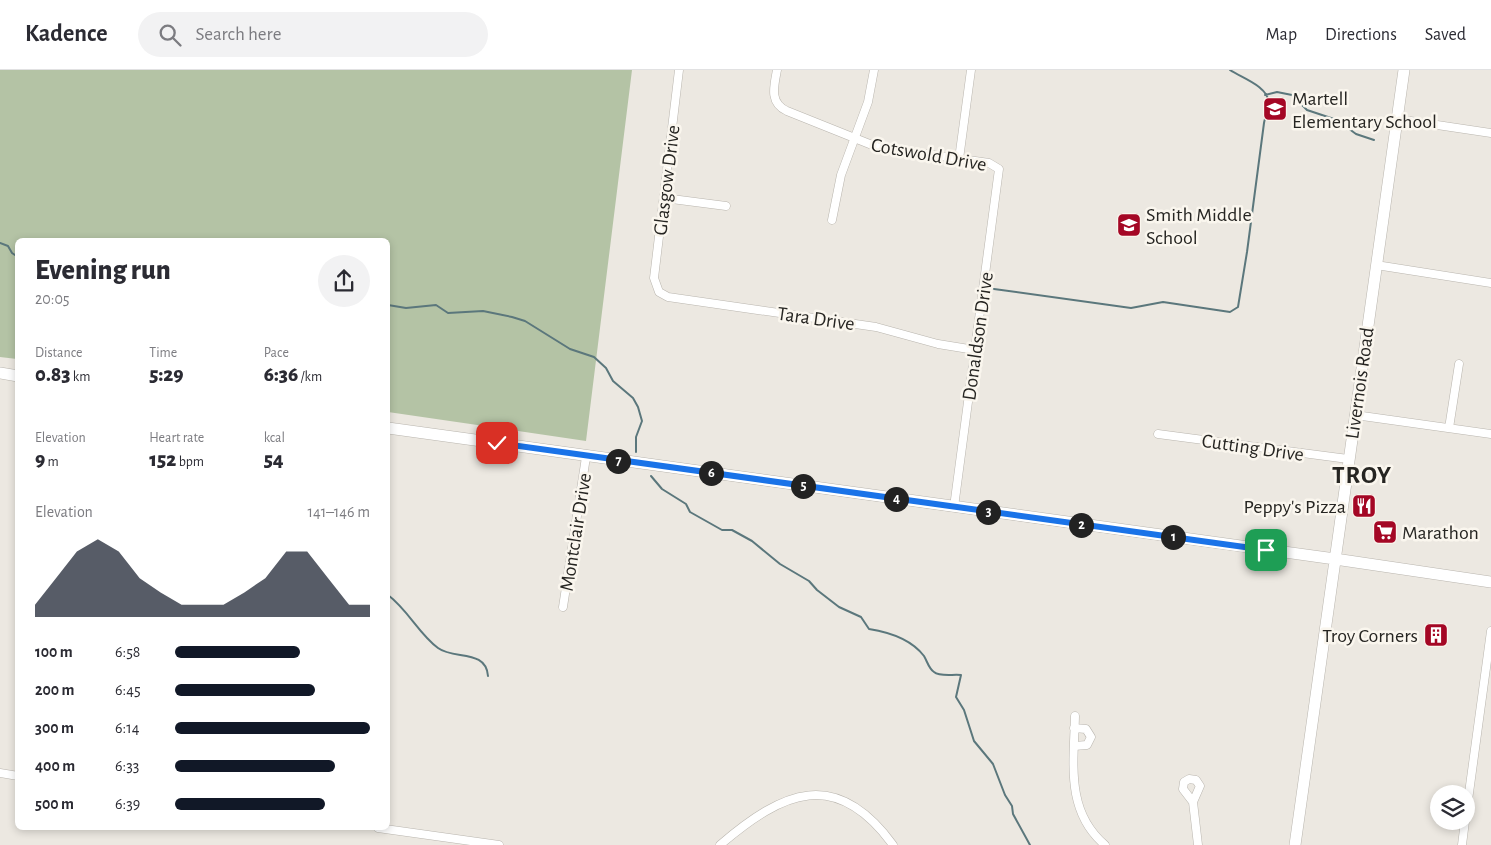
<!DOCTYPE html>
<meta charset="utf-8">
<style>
:root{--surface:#fff;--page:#f2f2f3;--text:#2b2b33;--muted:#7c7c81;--line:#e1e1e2;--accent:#111827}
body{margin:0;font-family:"Alegreya Sans",sans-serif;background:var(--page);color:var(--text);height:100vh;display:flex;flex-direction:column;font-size:19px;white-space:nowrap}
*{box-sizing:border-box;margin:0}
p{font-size:16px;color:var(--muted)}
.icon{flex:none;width:28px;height:28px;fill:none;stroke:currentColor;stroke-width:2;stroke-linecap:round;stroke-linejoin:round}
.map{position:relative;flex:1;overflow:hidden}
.panel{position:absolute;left:15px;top:168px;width:375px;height:592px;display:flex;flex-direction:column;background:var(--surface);border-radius:8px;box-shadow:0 2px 8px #0003}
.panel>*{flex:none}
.buttons{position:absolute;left:1430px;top:715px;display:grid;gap:10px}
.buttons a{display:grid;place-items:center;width:45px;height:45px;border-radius:50%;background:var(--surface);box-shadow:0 2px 8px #0003;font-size:25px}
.pin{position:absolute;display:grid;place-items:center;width:42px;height:42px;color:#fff;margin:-21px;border-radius:10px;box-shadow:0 2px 8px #0006}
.km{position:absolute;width:25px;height:25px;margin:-12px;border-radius:50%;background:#222;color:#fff;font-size:14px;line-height:25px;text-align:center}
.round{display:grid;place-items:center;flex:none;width:52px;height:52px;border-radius:26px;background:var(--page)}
.summary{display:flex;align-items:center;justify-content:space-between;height:85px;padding:0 20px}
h1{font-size:28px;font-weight:800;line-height:38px}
.stats{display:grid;grid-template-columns:repeat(3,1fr);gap:8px;height:85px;padding:5px 20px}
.stats div{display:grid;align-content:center}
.stats b{font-size:21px;font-weight:800}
.stats small{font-size:14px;font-weight:400}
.stats p{font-size:14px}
.chart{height:140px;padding:10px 20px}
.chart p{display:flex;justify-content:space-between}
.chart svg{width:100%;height:90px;margin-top:5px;fill:var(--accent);opacity:.7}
ul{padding:0 20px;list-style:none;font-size:16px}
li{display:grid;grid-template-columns:80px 60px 1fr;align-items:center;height:38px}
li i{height:12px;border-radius:6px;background:var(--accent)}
header{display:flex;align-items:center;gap:30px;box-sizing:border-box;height:70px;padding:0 25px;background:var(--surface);border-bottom:1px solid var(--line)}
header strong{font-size:24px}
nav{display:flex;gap:28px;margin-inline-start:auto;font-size:18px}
.search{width:350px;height:45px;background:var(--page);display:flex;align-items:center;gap:12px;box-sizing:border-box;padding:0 18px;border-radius:28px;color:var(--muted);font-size:19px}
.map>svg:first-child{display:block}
.green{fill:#b4c3a5}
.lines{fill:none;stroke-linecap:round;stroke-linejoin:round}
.stream{stroke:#5b777c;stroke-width:2}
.street-casing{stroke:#b9b5ae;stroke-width:9}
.secondary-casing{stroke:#b9b5ae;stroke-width:12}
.street{stroke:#fff;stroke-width:8}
.secondary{stroke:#fff;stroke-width:11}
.route-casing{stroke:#fff;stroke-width:10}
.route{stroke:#1a73e8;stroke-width:6}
.labels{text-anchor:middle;stroke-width:5;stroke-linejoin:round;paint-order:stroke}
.poi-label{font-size:20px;fill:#262522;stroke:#faf6ee;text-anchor:start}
.street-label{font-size:20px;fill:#262522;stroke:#faf6ee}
.district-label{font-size:25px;font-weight:bold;letter-spacing:1px;fill:#262522;stroke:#faf6ee}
</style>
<header>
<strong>Kadence</strong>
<div class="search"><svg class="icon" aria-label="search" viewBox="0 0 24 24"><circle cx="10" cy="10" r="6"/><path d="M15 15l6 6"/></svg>Search here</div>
<nav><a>Map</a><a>Directions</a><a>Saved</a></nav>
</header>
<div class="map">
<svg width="1491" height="775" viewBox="0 0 1491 775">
<rect width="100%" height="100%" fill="#ece8e1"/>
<path class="green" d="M 0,0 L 632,0 L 586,371 L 388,342 L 388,170 L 18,170 L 17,289 L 0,287 Z"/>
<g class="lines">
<path class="stream" d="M 1265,25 L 1277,22 L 1292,25 L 1307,40 L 1337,50 L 1356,64 L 1374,70
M 0,173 L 8,176 L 12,183 L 18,187
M 994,219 L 1131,238 L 1163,232 L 1230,242 L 1238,237 L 1247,182 L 1264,53 C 1265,47 1269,39 1269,33 C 1268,16 1242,8 1230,0
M 388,235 L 406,238 L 436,235 L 448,243 L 483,241 L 512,247 L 525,251 L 570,279 L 594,287 L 606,298 L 613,311 L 633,328 L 638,337 L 642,351 L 636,367 L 636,382
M 651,406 L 662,419 L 686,434 L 690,442 L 722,460 L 732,460 L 752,471 L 780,494 L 809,511 L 817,520 L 839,537 L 861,547 L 869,559 C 888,562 911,569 924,586 C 927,591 929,599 934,602 C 940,607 953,604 961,605 L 956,627 L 964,640 L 974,671 L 993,694 L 1005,725 L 1012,736 L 1013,744 L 1030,775
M 388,525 C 408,540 419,564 438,578 C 454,590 486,579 488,606"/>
<defs>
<path id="street" d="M 679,0 L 654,208 L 659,222 L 668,227 L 876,257 L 938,274 L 975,280
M 777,0 C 774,16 769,33 787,41 L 877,77 L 989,93 L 999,99 L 954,437
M 1397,49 L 1491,63
M 959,89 L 971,0
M 664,128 L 726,136
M 832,150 L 841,105 L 868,32 L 874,0
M 1376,195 L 1491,213
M 1355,345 L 1491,364
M 1449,358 L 1459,294
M 1158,364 L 1348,389
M 563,537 L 586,387
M 1075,646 C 1074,692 1065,741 1105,775
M 1074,676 L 1087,675 L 1091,667 L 1086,659 L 1074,658
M 0,703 L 18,706
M 1193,732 L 1183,719 L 1184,712 L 1189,709 L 1196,710 L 1200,716 L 1193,732 L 1198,775
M 1466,745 L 1491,561
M 378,758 L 499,775
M 720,775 C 783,721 836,697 893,775
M 1462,775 L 1465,751"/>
<path id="secondary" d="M 0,303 L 18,306
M 388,358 L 1335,489 L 1491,512
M 1295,775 L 1404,0"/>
</defs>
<use href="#street" class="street-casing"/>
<use href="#secondary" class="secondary-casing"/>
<use href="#street" class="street"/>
<use href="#secondary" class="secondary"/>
</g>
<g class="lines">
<defs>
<path id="route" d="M 497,373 L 1266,480"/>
</defs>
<use href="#route" class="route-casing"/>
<use href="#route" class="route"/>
</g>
<defs>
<symbol id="school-square" viewBox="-11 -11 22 22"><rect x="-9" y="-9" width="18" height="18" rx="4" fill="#a40725" stroke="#faf6ee"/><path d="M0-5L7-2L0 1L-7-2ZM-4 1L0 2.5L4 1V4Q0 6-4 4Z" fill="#fff"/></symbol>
<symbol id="restaurant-square" viewBox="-11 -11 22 22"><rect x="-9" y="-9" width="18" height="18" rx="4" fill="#a40725" stroke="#faf6ee"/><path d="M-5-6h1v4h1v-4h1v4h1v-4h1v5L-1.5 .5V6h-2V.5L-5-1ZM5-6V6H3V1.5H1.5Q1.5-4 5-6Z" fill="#fff"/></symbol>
<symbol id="supermarket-square" viewBox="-11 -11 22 22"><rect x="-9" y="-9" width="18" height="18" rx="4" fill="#a40725" stroke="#faf6ee"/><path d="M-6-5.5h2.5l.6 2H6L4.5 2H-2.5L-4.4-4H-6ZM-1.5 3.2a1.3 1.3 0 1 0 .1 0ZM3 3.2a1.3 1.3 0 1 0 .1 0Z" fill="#fff"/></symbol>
<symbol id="building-square" viewBox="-11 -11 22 22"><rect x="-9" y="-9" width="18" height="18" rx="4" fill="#a40725" stroke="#faf6ee"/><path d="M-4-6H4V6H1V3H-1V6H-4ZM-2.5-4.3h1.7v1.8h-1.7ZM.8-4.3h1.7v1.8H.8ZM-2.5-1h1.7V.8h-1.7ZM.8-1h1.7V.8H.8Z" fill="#fff"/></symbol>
</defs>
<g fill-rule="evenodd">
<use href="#school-square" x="1261" y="25" width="28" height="28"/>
<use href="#school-square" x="1115" y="141" width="28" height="28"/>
<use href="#restaurant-square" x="1350" y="422" width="28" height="28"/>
<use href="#supermarket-square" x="1371" y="448" width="28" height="28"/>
<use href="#building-square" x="1422" y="551" width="28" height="28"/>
</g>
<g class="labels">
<g class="poi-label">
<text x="1292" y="35">Martell<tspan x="1292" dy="23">Elementary School</tspan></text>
<text x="1146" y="151">Smith Middle<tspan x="1146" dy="23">School</tspan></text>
<text x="1346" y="443" text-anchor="end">Peppy's Pizza</text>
<text x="1402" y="469">Marathon</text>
<text x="1418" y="572" text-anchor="end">Troy Corners</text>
</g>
<g class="street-label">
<text transform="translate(929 84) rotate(10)" y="7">Cotswold Drive</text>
<text transform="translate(666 110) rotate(-83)" y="7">Glasgow Drive</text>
<text transform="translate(816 248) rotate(8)" y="7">Tara Drive</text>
<text transform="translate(977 266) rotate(-82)" y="7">Donaldson Drive</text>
<text transform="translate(1359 313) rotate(-82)" y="7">Livernois Road</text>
<text transform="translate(1253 377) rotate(8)" y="7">Cutting Drive</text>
<text transform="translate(575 462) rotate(-81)" y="7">Montclair Drive</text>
</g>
<g class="district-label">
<text x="1362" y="413">TROY</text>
</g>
</g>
</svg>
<div class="buttons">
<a><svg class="icon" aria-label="layers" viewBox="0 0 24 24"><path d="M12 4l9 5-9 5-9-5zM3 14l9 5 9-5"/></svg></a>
</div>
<div class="pin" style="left:1266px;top:480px;background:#1e9e55"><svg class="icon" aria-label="arrive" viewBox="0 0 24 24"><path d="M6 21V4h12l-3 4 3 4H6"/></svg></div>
<div class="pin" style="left:497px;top:373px;background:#d93025"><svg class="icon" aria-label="check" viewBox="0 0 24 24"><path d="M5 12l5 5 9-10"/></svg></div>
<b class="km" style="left:1173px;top:467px">1</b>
<b class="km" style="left:1081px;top:455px">2</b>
<b class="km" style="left:988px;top:442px">3</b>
<b class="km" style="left:896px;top:429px">4</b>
<b class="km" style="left:803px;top:416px">5</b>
<b class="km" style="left:711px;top:403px">6</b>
<b class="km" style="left:618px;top:391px">7</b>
<section class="panel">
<div class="summary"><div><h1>Evening run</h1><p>20:05</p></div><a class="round"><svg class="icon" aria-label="share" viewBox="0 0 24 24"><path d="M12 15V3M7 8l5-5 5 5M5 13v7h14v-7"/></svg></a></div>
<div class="stats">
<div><p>Distance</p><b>0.83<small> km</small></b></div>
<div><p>Time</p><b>5:29</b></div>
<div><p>Pace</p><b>6:36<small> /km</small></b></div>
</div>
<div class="stats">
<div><p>Elevation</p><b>9<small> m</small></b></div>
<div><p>Heart rate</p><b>152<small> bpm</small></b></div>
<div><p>kcal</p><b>54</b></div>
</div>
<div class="chart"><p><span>Elevation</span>141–146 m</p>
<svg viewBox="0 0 160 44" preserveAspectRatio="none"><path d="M0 44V38L10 25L20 12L30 6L40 12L50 25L60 32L70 38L80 38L90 38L100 32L110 25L120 12L130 12L140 25L150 38L160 38V44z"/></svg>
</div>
<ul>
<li><b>100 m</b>6:58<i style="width:64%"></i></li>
<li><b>200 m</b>6:45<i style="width:72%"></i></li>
<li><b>300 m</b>6:14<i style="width:100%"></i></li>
<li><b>400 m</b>6:33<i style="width:82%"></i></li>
<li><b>500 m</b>6:39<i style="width:77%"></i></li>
</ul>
</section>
</div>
